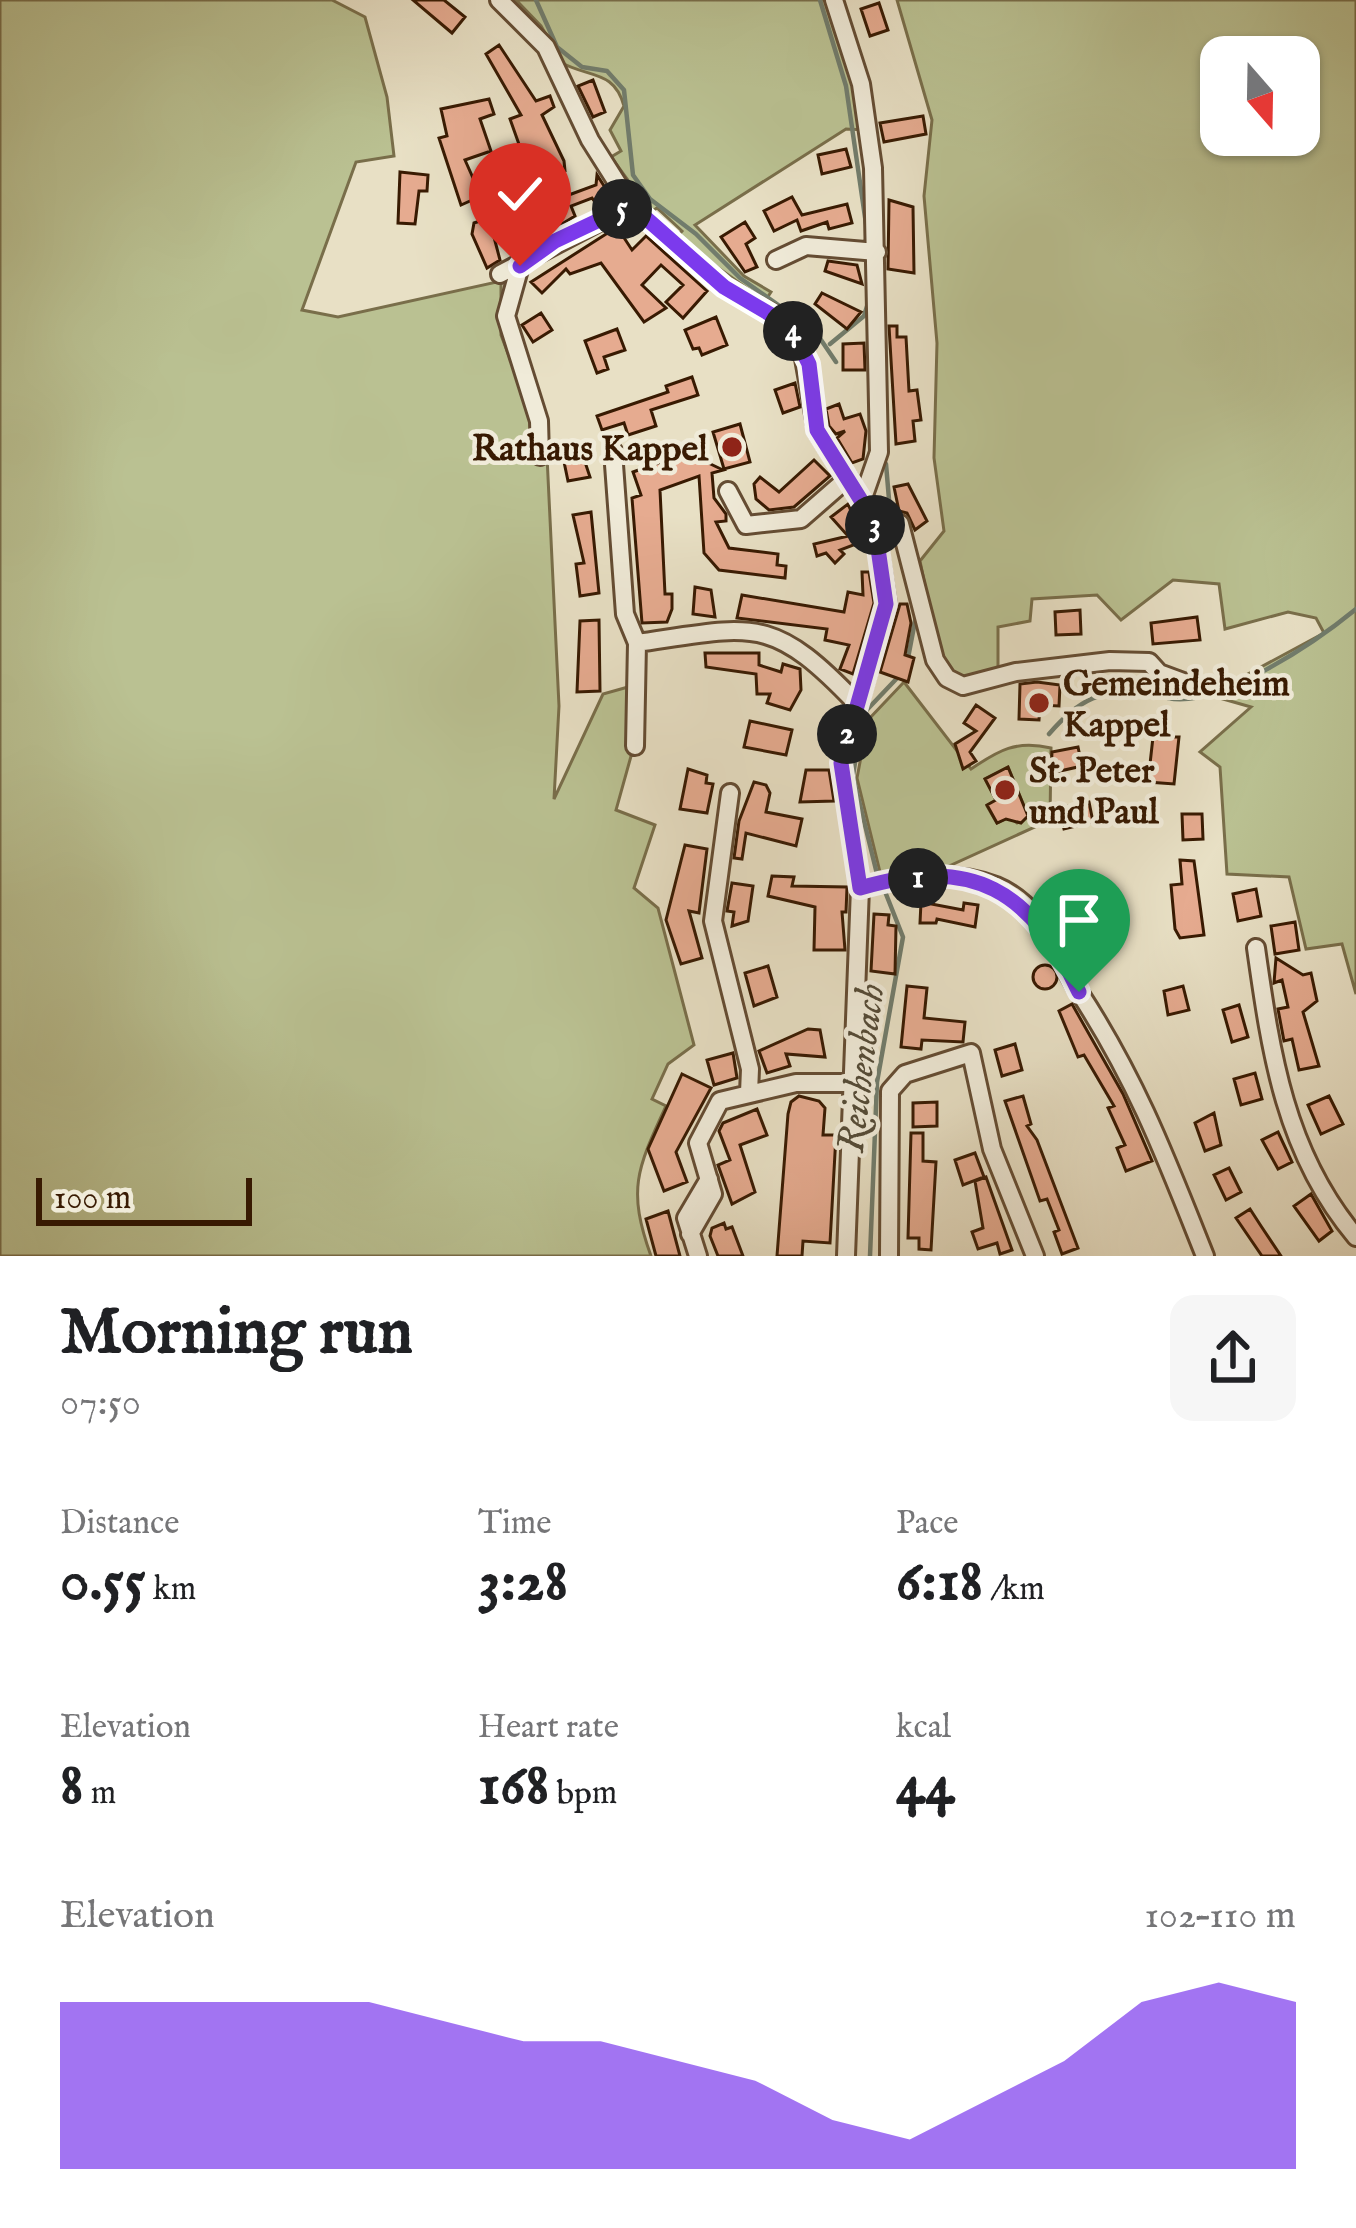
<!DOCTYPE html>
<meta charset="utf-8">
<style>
:root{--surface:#fff;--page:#f6f6f6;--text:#202124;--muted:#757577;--accent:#7c3aed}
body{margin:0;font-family:"IM FELL English",serif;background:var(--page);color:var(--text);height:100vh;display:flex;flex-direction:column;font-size:45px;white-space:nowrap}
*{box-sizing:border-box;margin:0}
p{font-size:39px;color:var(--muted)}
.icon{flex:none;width:66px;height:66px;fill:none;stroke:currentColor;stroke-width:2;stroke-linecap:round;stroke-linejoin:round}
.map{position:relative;height:1256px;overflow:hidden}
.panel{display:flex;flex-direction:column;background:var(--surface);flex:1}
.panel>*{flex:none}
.needle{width:78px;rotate:160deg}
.controls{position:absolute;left:1200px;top:36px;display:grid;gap:24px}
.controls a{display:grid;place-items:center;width:120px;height:120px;border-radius:24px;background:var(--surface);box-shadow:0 3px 9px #0004;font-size:60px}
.scale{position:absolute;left:36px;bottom:30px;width:216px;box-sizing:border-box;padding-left:12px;border:6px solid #381a02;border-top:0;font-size:33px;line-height:42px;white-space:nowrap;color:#381a02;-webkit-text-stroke:9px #f0ebd9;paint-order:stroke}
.pin{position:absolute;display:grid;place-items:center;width:102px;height:102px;color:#fff;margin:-123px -51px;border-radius:50% 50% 50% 0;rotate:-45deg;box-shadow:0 0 12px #0007}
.pin .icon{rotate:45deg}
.km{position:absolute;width:60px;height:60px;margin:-30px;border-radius:50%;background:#222;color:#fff;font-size:33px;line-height:60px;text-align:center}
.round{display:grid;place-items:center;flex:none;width:126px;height:126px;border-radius:24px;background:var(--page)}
.head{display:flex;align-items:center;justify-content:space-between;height:204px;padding:0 60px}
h1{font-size:66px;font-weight:700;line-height:90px}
.figures{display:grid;grid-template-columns:repeat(3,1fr);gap:18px;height:204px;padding:12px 60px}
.figures div{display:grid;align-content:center}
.figures b{font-size:60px;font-weight:700}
.figures small{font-size:33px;font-weight:400}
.figures p{font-size:33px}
.chart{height:336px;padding:24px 60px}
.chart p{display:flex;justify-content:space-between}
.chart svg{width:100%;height:216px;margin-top:12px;fill:var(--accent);opacity:.7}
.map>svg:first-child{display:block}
.green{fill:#bac192;stroke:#796e4a;stroke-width:3;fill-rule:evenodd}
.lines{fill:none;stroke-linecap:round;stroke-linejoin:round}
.stream{stroke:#717c6c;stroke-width:4.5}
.building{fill:#e6ab90;stroke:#381a02;stroke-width:3}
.street-casing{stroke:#644c33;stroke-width:22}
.street{stroke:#f0ebd9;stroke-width:16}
.route-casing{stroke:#fff;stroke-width:24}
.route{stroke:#7c3aed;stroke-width:15}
.poi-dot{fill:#8f2418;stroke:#f0ebd9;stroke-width:4.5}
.labels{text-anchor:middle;stroke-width:9;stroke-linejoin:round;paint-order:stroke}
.poi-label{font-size:36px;font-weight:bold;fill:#381a02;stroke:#f0ebd9;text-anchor:start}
.water-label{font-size:39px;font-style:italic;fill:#544b37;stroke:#f0ebd9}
</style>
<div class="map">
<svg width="1356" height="1256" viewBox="0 0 1356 1256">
<rect width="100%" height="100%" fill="#e8e0c5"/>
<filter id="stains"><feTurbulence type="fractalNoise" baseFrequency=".00167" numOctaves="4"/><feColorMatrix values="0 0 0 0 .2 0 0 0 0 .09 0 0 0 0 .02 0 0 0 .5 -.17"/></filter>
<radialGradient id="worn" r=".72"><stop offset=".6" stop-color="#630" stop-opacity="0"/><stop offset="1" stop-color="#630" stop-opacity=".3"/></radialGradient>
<path class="green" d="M 0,0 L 332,0 L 365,17 L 387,97 L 394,156 L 356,162 L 302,310 L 338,317 L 501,281 L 501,335 L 547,456 L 559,706 L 554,799 L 603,694 L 628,687 L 633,749 L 616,810 L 655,825 L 634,888 L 658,908 L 694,1045 L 668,1064 L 652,1099 L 666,1106 C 637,1169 627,1189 651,1256 L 0,1256 Z
M 516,0 L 828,0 L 865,130 L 846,129 L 695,225 L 744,276 L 771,292 L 765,301 L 676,238 L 682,231 L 657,208 L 651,212 L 611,157 L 621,151 L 610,130 L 624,106 C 614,70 590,78 562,63 L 541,26 Z
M 897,0 L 1356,0 L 1356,994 L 1342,944 L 1306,949 L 1289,877 L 1227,874 L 1220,767 L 1200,752 L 1251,707 L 1209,695 L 1324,633 L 1316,618 L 1288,612 L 1225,629 L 1219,584 L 1173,580 L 1121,620 L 1097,595 L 1032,599 L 1030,621 L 998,627 L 998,670 L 961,681 L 941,664 L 920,561 L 944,531 L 934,458 L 937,343 L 924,196 L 932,120 ZM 1221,57 L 1299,57 L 1299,135 L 1221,135 Z
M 904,682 L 971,769 C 999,750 1016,740 1051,748 L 1050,820 L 938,871 L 880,872 L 857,778 L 868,720 ZM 1008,767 L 1028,816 L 1017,823 L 1009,817 L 997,823 L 987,806 L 996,800 L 985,779 Z"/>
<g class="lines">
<path class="stream" d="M 536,0 L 557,47 L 582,67 L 607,71 L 624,90 L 633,175 L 650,199 L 696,234 L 740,278 L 815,331 L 836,362
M 820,0 L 846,86 L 866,224
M 830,344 L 864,316 L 869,300
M 886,464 L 890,511
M 908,658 L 916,616
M 1168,698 C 1218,709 1317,641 1356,609
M 1049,734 C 1079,699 1102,688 1149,692
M 877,874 L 853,776 L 862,715 L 901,674
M 870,1256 L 877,1082 L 903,937 L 884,889"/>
</g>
<path class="building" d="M 413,0 L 444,0 L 465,17 L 452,33 Z
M 879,3 L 888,30 L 870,36 L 861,9 Z
M 499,45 L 536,101 L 550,96 L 554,107 L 542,115 L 564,161 L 565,171 L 556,174 L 566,196 L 596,185 L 597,175 L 613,200 L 599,208 L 592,198 L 571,206 L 575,216 L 526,246 L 517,226 L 550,209 L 550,198 L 540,173 L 510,186 L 516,198 L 502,204 L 493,183 L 498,181 L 491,163 L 521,150 L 510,119 L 521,115 L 486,54 Z
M 593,80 L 605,112 L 593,117 L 578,86 Z
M 489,99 L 494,114 L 480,119 L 491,151 L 465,160 L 481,196 L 461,205 L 439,138 L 447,136 L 441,109 Z
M 923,116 L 926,134 L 884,142 L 880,123 Z
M 846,149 L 851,167 L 822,174 L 818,155 Z
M 400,172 L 428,175 L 427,191 L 419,191 L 415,224 L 398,223 Z
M 792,197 L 802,215 L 847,204 L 852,223 L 829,229 L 827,222 L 801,231 L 797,220 L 774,231 L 764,211 Z
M 889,200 L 913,207 L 914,273 L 888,269 Z
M 489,218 L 500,260 L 487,268 L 472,234 L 474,223 Z
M 745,222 L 755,238 L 746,244 L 757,267 L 745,272 L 721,237 Z
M 617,227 L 632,250 L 646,236 L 707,291 L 683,318 L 666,302 L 683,285 L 661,265 L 642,285 L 666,308 L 644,322 L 601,263 L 570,274 L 566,269 L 542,293 L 531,282 Z
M 828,261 L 857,265 L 862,284 L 825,271 Z
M 822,293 L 861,312 L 847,329 L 815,304 Z
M 541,313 L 552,330 L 533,342 L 522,325 Z
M 716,317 L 727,345 L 702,355 L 699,348 L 693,349 L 685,330 Z
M 889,326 L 897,326 L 897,337 L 906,337 L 909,391 L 917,390 L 921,420 L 913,421 L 915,441 L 896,444 Z
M 617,329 L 625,350 L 604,357 L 608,369 L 597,373 L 585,341 Z
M 864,343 L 865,370 L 843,370 L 843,344 Z
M 692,377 L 698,395 L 651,410 L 656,426 L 628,435 L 624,423 L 602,430 L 597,416 L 668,392 L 666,386 Z
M 795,383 L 800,407 L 783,413 L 775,390 Z
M 839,404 L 844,419 L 860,414 L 866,431 L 863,459 L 852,463 L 837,438 L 845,431 L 836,434 L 829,426 L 826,409 Z
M 740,424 L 750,462 L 724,469 L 713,432 Z
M 695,450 L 698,458 L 723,470 L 712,473 L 714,498 L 726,514 L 726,521 L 716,522 L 729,548 L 778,554 L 777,565 L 786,566 L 785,578 L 719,570 L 704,553 L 699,476 L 660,490 L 665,594 L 672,594 L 672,609 L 667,622 L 642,623 L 632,498 L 641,495 L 633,472 Z
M 582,453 L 590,477 L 568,481 L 563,457 Z
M 814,460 L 830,476 L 794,507 L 769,510 L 756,499 L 754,484 L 760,477 L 779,492 Z
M 908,484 L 927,521 L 915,530 L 907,513 L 899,511 L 894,487 Z
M 848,504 L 864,541 L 840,550 L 844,554 L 835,563 L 826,553 L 817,556 L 814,544 L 848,536 L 831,517 Z
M 591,512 L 599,593 L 580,596 L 576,564 L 584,563 L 573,515 Z
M 862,572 L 869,572 L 874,603 L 853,674 L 840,669 L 849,645 L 825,640 L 827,629 L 737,618 L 742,595 L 844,612 L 848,592 L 863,595 Z
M 695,587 L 711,590 L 715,617 L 693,614 Z
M 900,604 L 907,604 L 911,623 L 905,655 L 914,658 L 908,682 L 880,672 Z
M 1080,610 L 1081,634 L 1056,635 L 1055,612 Z
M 1197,617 L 1200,640 L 1153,644 L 1151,623 Z
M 599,620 L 600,691 L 577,692 L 580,621 Z
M 705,653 L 759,653 L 759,665 L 781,672 L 783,664 L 800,669 L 801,690 L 790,710 L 767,703 L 770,694 L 757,694 L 756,674 L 706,667 Z
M 1037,682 L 1060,685 L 1059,706 L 1040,705 L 1039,720 L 1019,719 L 1020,684 Z
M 976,705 L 995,718 L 970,752 L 976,761 L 963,769 L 955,744 L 976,731 L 964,723 Z
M 750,721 L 792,730 L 786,755 L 744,747 Z
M 1153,737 L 1179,737 L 1174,784 L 1148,782 Z
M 1078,747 L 1082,766 L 1051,773 L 1052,752 Z
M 1008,767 L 1028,816 L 1021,823 L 1006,819 L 997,823 L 987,805 L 996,800 L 985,779 Z
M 688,769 L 707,775 L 706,783 L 713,784 L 707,813 L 680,809 Z
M 806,770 L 829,770 L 834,801 L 800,802 Z
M 754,782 L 766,785 L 770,793 L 766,812 L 802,819 L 796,846 L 746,833 L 742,859 L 734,858 L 739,821 Z
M 1089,802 L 1093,822 L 1064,829 L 1059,808 Z
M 1182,814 L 1202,814 L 1203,839 L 1183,840 Z
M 685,845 L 707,849 L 699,913 L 689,911 L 702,958 L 681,964 L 666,920 Z
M 1180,860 L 1194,861 L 1204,935 L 1180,938 L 1175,929 L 1171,885 L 1182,884 Z
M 772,876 L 794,877 L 792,886 L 847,887 L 846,912 L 842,912 L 845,950 L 814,950 L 815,907 L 768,896 Z
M 732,883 L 753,886 L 748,921 L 732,926 L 734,912 L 727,911 Z
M 1256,889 L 1261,916 L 1238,921 L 1233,894 Z
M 921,902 L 963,910 L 964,903 L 978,905 L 975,927 L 937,919 L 936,923 L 920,923 Z
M 874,914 L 889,915 L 888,925 L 896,926 L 895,974 L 871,971 Z
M 1295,922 L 1299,950 L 1275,954 L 1271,926 Z
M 1276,958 L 1303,975 L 1311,973 L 1317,1001 L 1303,1012 L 1319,1066 L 1299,1070 L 1292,1039 L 1284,1041 L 1278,1009 L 1288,1007 L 1282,980 L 1274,983 Z
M1033 977a12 12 0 1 1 24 0a12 12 0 1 1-24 0Z
M 768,966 L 777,997 L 754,1006 L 745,973 Z
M 907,986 L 927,988 L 924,1018 L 965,1022 L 963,1042 L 922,1040 L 921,1049 L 901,1047 Z
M 1183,986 L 1189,1010 L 1168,1015 L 1164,991 Z
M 1072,1004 L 1123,1094 L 1152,1161 L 1126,1171 L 1117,1148 L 1125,1145 L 1108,1108 L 1114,1106 L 1084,1055 L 1078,1057 L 1059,1011 Z
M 1239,1005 L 1248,1037 L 1232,1042 L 1223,1010 Z
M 808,1029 L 820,1030 L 825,1057 L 786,1054 L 790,1066 L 767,1073 L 759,1051 Z
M 1015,1044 L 1022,1070 L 1002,1076 L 995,1050 Z
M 733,1053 L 737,1078 L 714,1085 L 707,1060 Z
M 1255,1073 L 1262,1099 L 1241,1105 L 1234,1079 Z
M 682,1074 L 711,1088 L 676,1152 L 687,1182 L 664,1191 L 648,1149 Z
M 799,1096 L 819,1101 L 825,1108 L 823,1135 L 836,1135 L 830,1243 L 803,1241 L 802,1256 L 777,1256 L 788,1114 L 791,1102 Z
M 1023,1096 L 1031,1124 L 1027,1126 L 1037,1140 L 1078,1248 L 1062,1254 L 1054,1232 L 1059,1230 L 1047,1199 L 1040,1201 L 1005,1101 Z
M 1329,1096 L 1343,1124 L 1321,1134 L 1308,1105 Z
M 937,1102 L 937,1126 L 913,1127 L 913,1103 Z
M 757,1109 L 767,1135 L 740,1145 L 755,1192 L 732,1204 L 718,1165 L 730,1160 L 719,1131 L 723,1123 Z
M 1214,1113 L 1221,1145 L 1205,1151 L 1195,1123 Z
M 1278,1132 L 1292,1162 L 1278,1169 L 1262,1140 Z
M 911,1133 L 923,1133 L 923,1161 L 936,1162 L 931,1250 L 919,1249 L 919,1238 L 908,1238 Z
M 975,1153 L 984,1177 L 963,1185 L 955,1160 Z
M 1229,1168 L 1241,1192 L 1226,1200 L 1214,1175 Z
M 986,1177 L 1012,1250 L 1000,1254 L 997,1243 L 978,1249 L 972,1232 L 983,1228 L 975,1181 Z
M 1311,1194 L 1332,1231 L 1319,1241 L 1294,1206 Z
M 1250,1209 L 1261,1226 L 1281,1256 L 1262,1256 L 1236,1218 Z
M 668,1211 L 680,1256 L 656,1256 L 646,1219 Z
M 724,1223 L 726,1229 L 732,1227 L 743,1256 L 718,1256 L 710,1236 L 712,1228 Z"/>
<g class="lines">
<defs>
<path id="street" d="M 499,0 L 546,47 L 590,140 L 631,205 L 724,287 L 773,314 L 801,342 L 817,431 L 874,521 L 887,604 L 841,763 L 860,888 L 846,1256
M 834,0 L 861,84 L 873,168 L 879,452 L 863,498
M 776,260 L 806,246 L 877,252
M 520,266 L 506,316 L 539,421 L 540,456
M 500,274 L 631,205
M 613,451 L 625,614 L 637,643 L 635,746
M 728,491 L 746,525 L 801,519 L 848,478
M 874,521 L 900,524 L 935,660 L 947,678 L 963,686 L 1016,672 L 1110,661 L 1149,662 L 1159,673 L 1186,683
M 637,643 C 754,626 771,614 856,703
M 730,793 L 713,921 L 750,1069 L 749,1093
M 860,888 C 900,876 955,870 996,886 C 1044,906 1054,953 1079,992 C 1137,1081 1166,1158 1205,1256
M 1256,948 C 1271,1054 1285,1153 1356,1237
M 690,1234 L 713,1194 L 698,1143 L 720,1101 L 796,1083 L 853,1083
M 698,1256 L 686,1218 L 709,1179
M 889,1256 L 890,1091 L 905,1074 L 971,1053 L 992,1149 L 1035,1256"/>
</defs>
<use href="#street" class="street-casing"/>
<use href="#street" class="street"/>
</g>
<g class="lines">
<defs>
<path id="route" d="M 520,266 L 555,241 L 631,205 L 724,287 L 790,326 L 809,364 L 817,430 L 874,521 L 886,604 L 841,763 L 860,888 C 973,855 1031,890 1079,992"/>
</defs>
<use href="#route" class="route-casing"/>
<use href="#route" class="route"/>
</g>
<g class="poi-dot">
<circle cx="732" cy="447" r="12"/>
<circle cx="1039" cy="703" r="12"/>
<circle cx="1005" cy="790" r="12"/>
</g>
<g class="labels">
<g class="poi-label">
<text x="708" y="460" text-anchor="end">Rathaus Kappel</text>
<text x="1063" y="695">Gemeindeheim<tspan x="1063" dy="41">Kappel</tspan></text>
<text x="1029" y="782">St. Peter<tspan x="1029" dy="41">und Paul</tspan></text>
</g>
<g class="water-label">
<text transform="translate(859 1068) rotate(-83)" y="14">Reichenbach</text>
</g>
</g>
<rect width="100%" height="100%" filter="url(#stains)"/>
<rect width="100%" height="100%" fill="url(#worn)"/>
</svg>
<div class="controls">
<a><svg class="needle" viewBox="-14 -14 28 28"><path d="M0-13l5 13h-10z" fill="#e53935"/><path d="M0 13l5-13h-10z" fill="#757577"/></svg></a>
</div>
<div class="scale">100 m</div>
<div class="pin" style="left:1079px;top:992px;background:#1e9e55"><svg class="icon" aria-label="arrive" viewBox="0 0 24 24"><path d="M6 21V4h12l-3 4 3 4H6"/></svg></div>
<div class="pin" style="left:520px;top:266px;background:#d93025"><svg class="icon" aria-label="check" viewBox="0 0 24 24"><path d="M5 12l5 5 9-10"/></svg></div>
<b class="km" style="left:918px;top:878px">1</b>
<b class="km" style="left:847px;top:734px">2</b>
<b class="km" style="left:875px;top:525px">3</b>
<b class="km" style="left:793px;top:331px">4</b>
<b class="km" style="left:622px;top:209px">5</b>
</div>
<section class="panel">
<div class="head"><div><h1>Morning run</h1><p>07:50</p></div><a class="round"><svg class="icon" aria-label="share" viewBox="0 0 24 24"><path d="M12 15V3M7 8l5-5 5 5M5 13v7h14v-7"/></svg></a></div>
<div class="figures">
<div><p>Distance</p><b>0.55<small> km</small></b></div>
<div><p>Time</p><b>3:28</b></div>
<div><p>Pace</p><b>6:18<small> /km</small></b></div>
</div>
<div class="figures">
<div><p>Elevation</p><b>8<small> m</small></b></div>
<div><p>Heart rate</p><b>168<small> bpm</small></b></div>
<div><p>kcal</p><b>44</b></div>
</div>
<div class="chart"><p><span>Elevation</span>102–110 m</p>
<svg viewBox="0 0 160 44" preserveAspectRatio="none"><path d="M0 44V10L10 10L20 10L30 10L40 10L50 14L60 18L70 18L80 22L90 26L100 34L110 38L120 30L130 22L140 10L150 6L160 10V44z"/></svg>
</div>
</section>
